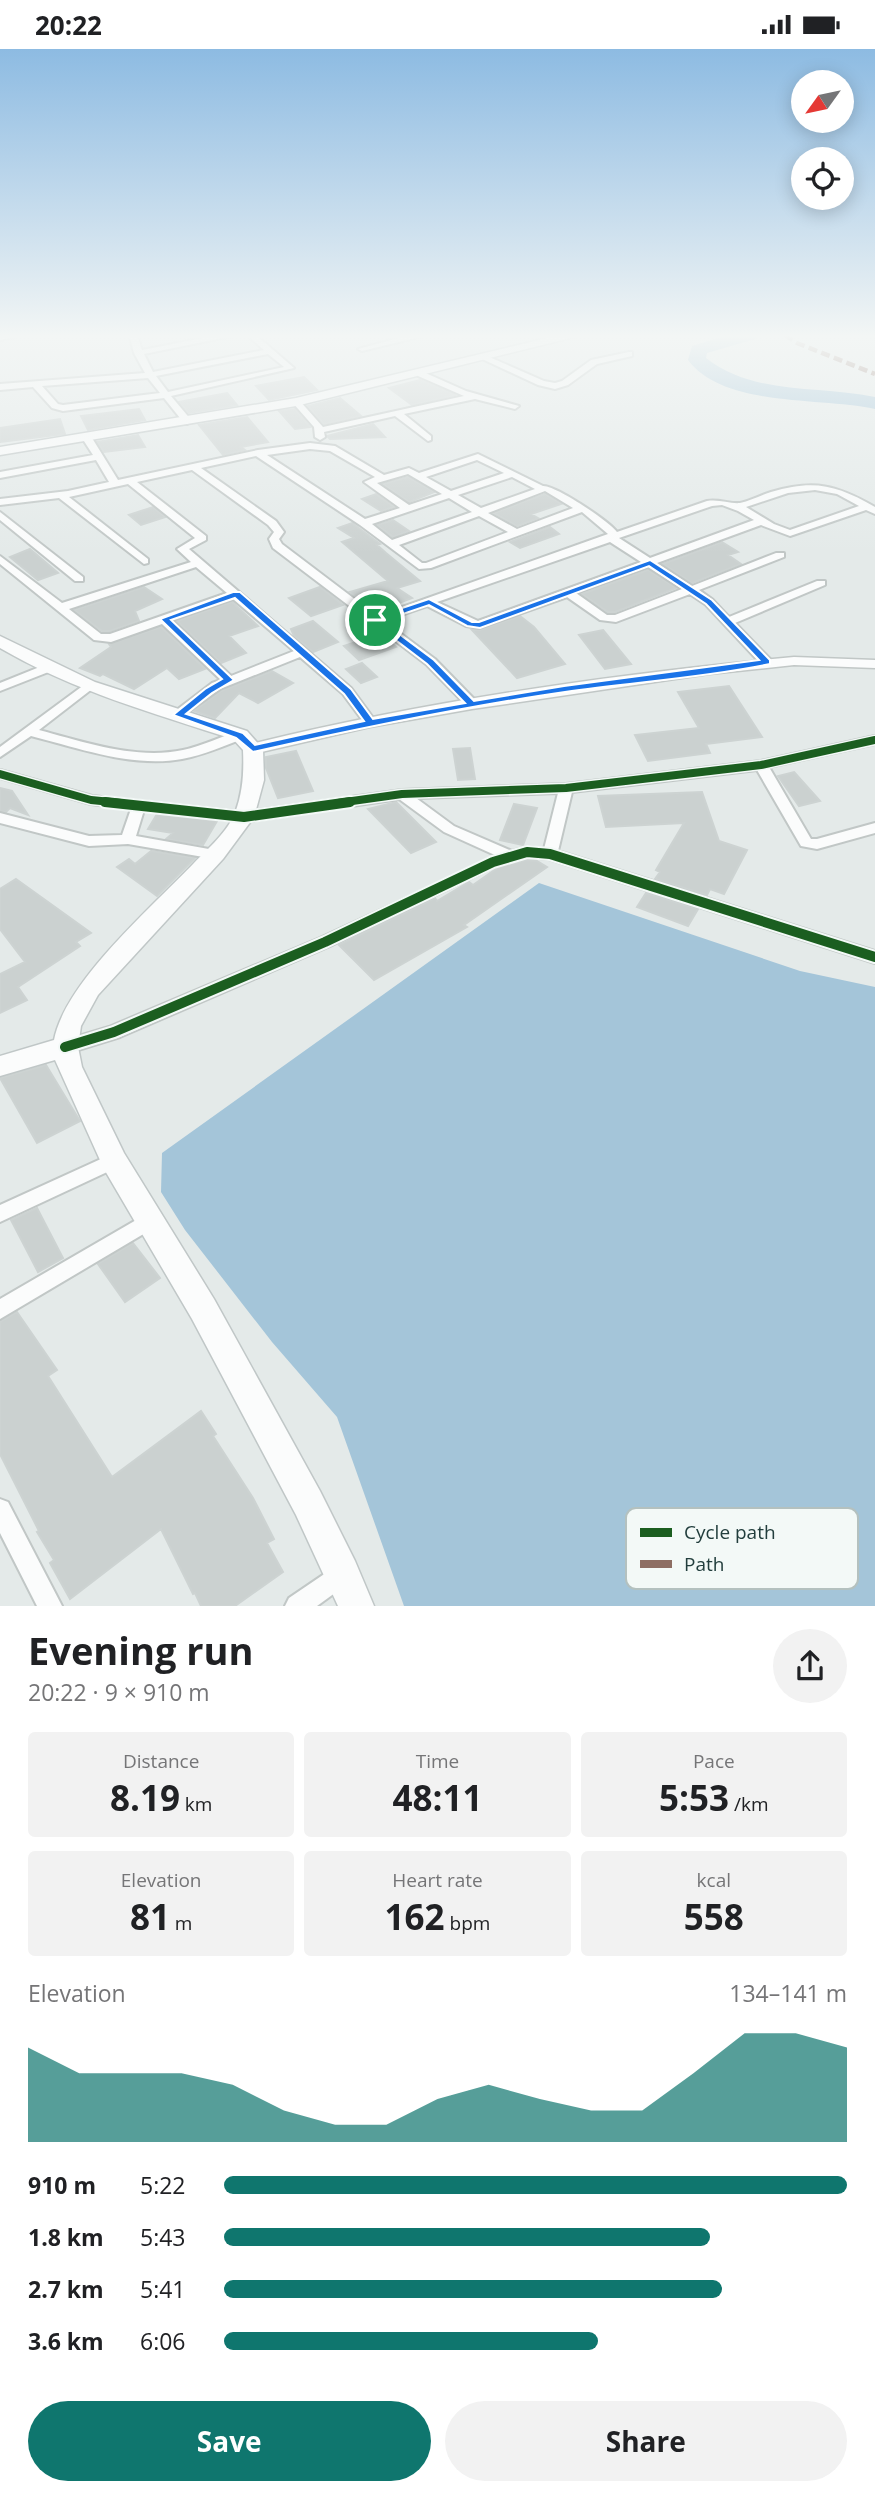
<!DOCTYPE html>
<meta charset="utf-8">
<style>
:root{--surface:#fff;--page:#f2f2f2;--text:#202124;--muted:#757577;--accent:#0f766e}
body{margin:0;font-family:"Open Sans",sans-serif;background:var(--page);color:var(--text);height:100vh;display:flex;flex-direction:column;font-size:26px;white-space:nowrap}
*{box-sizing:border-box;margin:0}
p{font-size:23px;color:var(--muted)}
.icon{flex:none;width:38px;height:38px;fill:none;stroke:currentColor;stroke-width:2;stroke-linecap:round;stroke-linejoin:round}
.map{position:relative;height:1557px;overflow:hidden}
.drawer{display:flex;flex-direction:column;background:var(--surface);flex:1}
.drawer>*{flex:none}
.needle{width:46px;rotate:237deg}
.tools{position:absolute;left:791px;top:21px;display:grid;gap:14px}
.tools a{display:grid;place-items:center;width:63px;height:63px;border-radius:50%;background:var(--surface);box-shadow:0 4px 18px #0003;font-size:35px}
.pin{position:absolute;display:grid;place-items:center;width:60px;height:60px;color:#fff;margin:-30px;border:4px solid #fff;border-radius:50%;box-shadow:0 2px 7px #0007}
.round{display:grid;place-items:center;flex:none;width:74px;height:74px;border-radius:37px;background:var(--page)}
.headline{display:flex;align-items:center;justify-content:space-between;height:119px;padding:0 28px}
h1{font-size:38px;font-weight:700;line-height:52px}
.metrics{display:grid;grid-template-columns:repeat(3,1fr);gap:10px;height:119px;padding:7px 28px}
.metrics div{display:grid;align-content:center;border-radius:7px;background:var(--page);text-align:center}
.metrics b{font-size:35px;font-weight:700}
.metrics small{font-size:19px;font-weight:400}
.metrics p{font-size:19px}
.chart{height:196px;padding:14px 28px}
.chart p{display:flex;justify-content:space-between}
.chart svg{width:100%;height:126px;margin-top:7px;fill:var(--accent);opacity:.7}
.cta{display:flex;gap:14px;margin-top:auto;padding:14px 28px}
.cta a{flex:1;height:80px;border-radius:42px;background:var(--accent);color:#fff;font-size:28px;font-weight:700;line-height:80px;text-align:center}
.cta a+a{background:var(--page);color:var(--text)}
ul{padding:0 28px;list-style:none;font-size:23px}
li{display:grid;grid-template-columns:112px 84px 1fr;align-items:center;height:52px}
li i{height:18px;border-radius:9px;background:var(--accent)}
.status{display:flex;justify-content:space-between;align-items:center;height:49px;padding:0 35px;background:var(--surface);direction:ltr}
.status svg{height:19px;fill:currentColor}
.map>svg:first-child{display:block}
.water{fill:#a4c5d9}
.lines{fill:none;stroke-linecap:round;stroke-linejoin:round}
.river{fill:#a4c5d9;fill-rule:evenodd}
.building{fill:#cbd1d0;stroke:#cdd3d2;stroke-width:2}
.minor-casing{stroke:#c1c7c6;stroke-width:4}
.tertiary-casing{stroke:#c1c7c6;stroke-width:3}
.secondary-casing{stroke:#c0c7c7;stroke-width:3}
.minor{fill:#fbfcfc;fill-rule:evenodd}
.tertiary{fill:#fbfcfc;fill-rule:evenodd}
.secondary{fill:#fbfcfc;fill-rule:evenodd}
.quiet{stroke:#8d6e63;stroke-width:4.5;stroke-dasharray:9 4.5;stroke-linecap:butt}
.cycleway-far1-casing{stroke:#f3f9f7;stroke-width:11}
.cycleway-casing{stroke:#f3f9f7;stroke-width:14}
.cycleway-far1{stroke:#1b5e20;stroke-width:8}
.cycleway{stroke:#1b5e20;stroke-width:10}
.route{fill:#1a73e8;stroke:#fff;stroke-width:2;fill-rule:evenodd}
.key{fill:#f3f9f7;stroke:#b4c1bf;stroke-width:2}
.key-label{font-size:19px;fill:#223e3d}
</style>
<div class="status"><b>20:22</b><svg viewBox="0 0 49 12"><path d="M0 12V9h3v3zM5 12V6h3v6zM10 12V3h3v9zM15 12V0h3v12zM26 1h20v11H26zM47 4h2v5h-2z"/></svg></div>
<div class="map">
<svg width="875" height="1557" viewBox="0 0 875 1557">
<rect width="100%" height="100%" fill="#e4eae9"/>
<path class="water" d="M 539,834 L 800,922 L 875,938 L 875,1557 L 404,1557 L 337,1368 L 272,1293 L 185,1181 L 161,1143 L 162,1104 Z"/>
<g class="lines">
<path class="river" d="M 728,286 L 758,286 L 755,290 L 707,304 L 706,309 C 755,347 818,336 875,348 L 875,360 C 821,348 724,359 688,311 L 692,297 Z"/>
</g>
<path class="building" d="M 304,328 L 317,341 L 269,351 L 256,337 Z
M 420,331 L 454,345 L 455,346 L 412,356 L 389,339 Z
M 227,344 L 237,356 L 189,364 L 179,353 Z
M 340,349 L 361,367 L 324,375 L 308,357 Z
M 139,360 L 145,371 L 88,381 L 81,367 Z
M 295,360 L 310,378 L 295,380 L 279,362 Z
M 247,368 L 268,393 L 241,398 L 245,401 L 223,406 L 199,376 Z
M 60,370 L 65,385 L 0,393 L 0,379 Z
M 373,375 L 385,388 L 330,390 L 327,387 Z
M 138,386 L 145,398 L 104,403 L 97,393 Z
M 408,428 L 434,443 L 409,453 L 383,435 Z
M 376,445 L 394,458 L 381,462 L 362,450 Z
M 545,445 L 561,455 L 531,465 L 538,469 L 517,477 L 494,464 Z
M 153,458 L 165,468 L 141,476 L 129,466 Z
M 393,471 L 409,482 L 393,488 L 377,476 Z
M 352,474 L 380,495 L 377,496 L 386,504 L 420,532 L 397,539 L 412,549 L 375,563 L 350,543 L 388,532 L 342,493 L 354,489 L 338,479 Z
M 550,478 L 559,485 L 520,499 L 510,493 Z
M 722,493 L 738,503 L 728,506 L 741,515 L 692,534 L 663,515 Z
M 30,500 L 58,524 L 38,531 L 10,508 Z
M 648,521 L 676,539 L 615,563 L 608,563 L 582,545 Z
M 144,538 L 162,550 L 135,562 L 139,572 L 110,582 L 102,582 L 74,561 Z
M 320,538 L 343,556 L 311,567 L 289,549 Z
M 232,553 L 258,577 L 229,587 L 246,604 L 221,614 L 177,572 Z
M 520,567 L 534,578 L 565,615 L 517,629 L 472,581 L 480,581 Z
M 313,572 L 338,593 L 313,603 L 294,587 L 291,580 Z
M 161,578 L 205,620 L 179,630 L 167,619 L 134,640 L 103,625 L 100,627 L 80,619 L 111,598 L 109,595 Z
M 603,581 L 631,615 L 605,620 L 579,586 Z
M 381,585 L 396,598 L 359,611 L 344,597 Z
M 362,614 L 377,628 L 361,634 L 346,620 Z
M 272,622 L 293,634 L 258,654 L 239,644 L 215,669 L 194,662 L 221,642 Z
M 729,637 L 762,688 L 706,695 L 710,704 L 648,712 L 635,686 L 699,679 L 678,643 Z
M 470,699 L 475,730 L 458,731 L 453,700 Z
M 296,702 L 313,742 L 278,749 L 266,719 L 266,708 Z
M 794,723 L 820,752 L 799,757 L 778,727 Z
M 0,739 L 12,742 L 28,766 L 10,759 L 6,763 L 0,762 Z
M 702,743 L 719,792 L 747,801 L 724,845 L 710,840 L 707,846 L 655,830 L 660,823 L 656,821 L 684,774 L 606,778 L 598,747 Z
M 396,753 L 436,793 L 411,804 L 368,760 Z
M 514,755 L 537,759 L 523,796 L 500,791 Z
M 157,765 L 217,772 L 203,796 L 166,790 L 173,784 L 148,780 Z
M 151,802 L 195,809 L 157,847 L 117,818 L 129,810 L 135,815 Z
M 527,811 L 537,812 L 547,818 L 464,876 L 467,878 L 374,931 L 339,896 L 435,849 L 437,852 L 469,833 L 473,836 L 499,818 Z
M 16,830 L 91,884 L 76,893 L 80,897 L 18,938 L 27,951 L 0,964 L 0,925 L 25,913 L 0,880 L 0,840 Z
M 646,844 L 698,860 L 688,877 L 637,858 Z
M 46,1016 L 80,1072 L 37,1094 L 0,1029 Z
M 37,1159 L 63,1209 L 38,1223 L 11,1171 Z
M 133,1194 L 160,1229 L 125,1253 L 98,1215 Z
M 17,1263 L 57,1321 L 48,1327 L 112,1428 L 201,1362 L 216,1385 L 213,1387 L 253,1449 L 274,1490 L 267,1494 L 283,1523 L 235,1557 L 201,1557 L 195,1544 L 193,1545 L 161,1480 L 70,1550 L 50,1514 L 54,1511 L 37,1483 L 39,1482 L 0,1405 L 0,1273 Z"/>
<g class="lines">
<defs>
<path id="minor" d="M 15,286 L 14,288 L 0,291 L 0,287 Z
M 132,286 L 140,286 L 138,289 L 142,301 L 218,286 L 237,286 L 144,305 L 153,323 L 264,301 L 247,286 L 256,286 L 294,319 L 171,347 L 192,372 L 187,375 L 184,374 L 164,349 L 63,362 L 52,359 L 33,338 L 0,341 L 0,335 L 145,324 L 134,304 L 130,289 ZM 268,305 L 284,318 L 168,343 L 156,327 ZM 148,329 L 160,344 L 63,356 L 58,355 L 42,337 Z
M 410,286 L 427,286 L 362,302 L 358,300 Z
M 629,303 L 632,303 L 632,307 L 597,315 L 568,336 L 555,340 L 538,336 L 480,309 L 487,307 L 544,332 L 555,334 L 562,332 L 591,311 Z
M 421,322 L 466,342 L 519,357 L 515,360 L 475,350 L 404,365 L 431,387 L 431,391 L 428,392 L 395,367 L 324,383 L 325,388 L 320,391 L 315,388 L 314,378 L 292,353 L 299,351 L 323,378 L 464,347 L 418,327 L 418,323 Z
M 87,386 L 92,389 L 118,431 L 258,401 L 310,394 L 335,397 L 384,426 L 409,419 L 419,424 L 478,405 L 543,437 C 555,436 609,472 617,483 L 707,452 C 719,450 730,455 740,454 C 750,452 761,446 771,443 C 814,430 837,436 875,458 L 875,465 L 866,461 L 790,487 L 761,476 L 657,514 L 692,537 L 776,504 L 784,504 L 784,508 L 699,541 L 713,551 L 729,568 L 817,532 L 825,532 L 825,536 L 735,574 L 770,610 L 772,613 L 766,617 L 762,616 L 705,555 L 690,545 L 616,573 L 600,571 L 567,548 L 479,579 L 466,577 L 427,557 L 384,572 L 435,610 L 476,652 L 478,655 L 472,659 L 468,658 L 427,616 L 273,499 L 269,490 L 274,483 L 268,476 L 192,421 L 137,433 L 206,487 L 206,491 L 189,500 L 351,639 L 376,673 L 370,677 L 366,676 L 343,645 L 300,608 L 220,640 L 178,670 L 172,666 L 174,663 L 212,634 L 221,631 L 162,575 L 111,593 L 94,591 L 0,515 L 0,507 L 62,554 L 191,513 L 177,500 L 195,489 L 128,435 L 69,448 L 148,510 L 148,514 L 144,515 L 59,449 L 0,456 L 0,450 L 68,442 L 109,433 L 96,411 L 0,429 L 0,423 L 93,406 L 82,389 ZM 310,400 L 330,402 L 375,428 L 364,433 L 400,459 L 365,470 L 267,406 ZM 256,407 L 360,476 L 419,520 L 431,519 L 582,463 L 608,485 L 377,567 L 282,495 L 279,490 L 284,483 L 276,472 L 201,419 ZM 477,411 L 504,424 L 451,442 L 426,428 ZM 408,425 L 442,445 L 409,456 L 377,434 ZM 512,428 L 535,440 L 481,459 L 458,446 ZM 815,441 L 837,445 L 859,457 L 790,481 L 774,475 L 746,458 L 788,444 ZM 545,442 L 573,459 L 517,480 L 488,464 ZM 449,449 L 472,463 L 392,491 L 372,475 ZM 722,456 L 738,462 L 754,471 L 650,509 L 619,489 L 712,457 ZM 479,467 L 508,483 L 426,514 L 422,514 L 399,496 ZM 610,493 L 641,513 L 478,572 L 437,553 ZM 196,518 L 227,544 L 110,585 L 101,585 L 69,560 ZM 648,518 L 682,540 L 615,566 L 607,566 L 576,544 ZM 233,550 L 294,602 L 231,627 L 172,571 Z
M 0,463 L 83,528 L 83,532 L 75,532 L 0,471 Z
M 47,615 L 53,619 L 51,622 L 0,642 L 0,634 Z
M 88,633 L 92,634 L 94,637 L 92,640 L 39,681 C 84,693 136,711 183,701 C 203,697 221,687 240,682 L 246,686 L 245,689 C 224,697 204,706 182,710 C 133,719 78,699 31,687 L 0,708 L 0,698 Z
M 875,687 L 875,695 L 769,718 L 811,790 L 817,790 L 875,774 L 875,784 L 817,800 L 801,797 L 757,721 L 572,743 L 558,802 L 875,902 L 875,914 L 549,810 L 527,808 L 498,816 L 330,897 L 120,988 L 65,1005 L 59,1003 L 57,998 L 59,993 L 109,978 L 320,889 L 497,807 L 444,783 L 399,750 L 244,773 L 144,761 L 136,787 L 220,802 L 222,805 L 215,810 L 128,795 L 89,797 L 0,774 L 0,764 L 89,787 L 122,786 L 131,760 L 91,755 L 0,729 L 0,721 L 92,747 L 244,763 L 402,741 L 566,735 L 761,712 ZM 558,744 L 544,800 L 527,798 L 512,802 L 454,777 L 416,749 Z
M 114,1104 L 120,1107 L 123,1112 L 120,1117 L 0,1173 L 0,1156 Z
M 150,1163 L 157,1165 L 159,1171 L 157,1177 L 0,1270 L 0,1250 Z
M 0,1450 L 8,1453 L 62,1557 L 37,1557 L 0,1484 Z
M 342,1513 L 350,1517 L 354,1525 L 350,1533 L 317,1557 L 285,1557 L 289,1549 Z"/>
<path id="tertiary" d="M 794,608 L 875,611 L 875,619 L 794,616 L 709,625 L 472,660 L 370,678 L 253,705 L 245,700 L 247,696 C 425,652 612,625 794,608 Z"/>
<path id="secondary" d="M 560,286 L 583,286 L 296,357 L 0,406 L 0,398 L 296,349 Z
M 0,587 L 95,633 L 247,682 L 263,700 L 264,731 L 254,768 L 223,810 L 98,946 L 81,977 L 78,998 L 82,1018 L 124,1104 L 214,1250 L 320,1442 L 355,1512 L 374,1557 L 338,1557 L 296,1466 L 192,1270 L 104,1120 L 55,1011 L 0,1027 L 0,1007 L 54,991 C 65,933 152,858 194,814 C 208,800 228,782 235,764 C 243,743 244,723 243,701 L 233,690 C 152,664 74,642 0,599 Z"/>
</defs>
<use href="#minor" class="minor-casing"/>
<use href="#tertiary" class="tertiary-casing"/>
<use href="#secondary" class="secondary-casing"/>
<use href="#minor" class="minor"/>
<use href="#tertiary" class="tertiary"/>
<use href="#secondary" class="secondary"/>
<path class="quiet" d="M 785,286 L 797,294 L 875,325"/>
<defs>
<path id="cycleway-far1" d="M 0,725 L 91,751 L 121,754
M 338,754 L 402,745 L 566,739 L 761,716 L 875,691"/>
<path id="cycleway" d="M 105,753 L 244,768 L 350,753
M 65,998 L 114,983 L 325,893 L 493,813 L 527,803 L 550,805 L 875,908"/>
</defs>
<use href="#cycleway-far1" class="cycleway-far1-casing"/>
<use href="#cycleway" class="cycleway-casing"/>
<use href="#cycleway-far1" class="cycleway-far1"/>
<use href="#cycleway" class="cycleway"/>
</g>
<linearGradient id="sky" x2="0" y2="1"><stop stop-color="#8dbbe2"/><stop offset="0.57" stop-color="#f3f6f5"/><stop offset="1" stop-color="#f3f6f5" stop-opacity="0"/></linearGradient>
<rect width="875" height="504" fill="url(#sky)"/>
<path class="route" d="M 650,511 L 712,551 L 770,611 L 770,615 C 703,629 633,633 565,643 C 460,658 356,680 253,703 L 236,689 L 173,666 L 205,640 L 222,630 L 160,570 L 233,543 L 240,543 L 351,640 L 373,670 L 465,654 L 427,615 L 372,573 L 372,569 L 429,550 L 472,573 L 479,573 ZM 649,517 L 706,555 L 759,611 L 564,637 L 474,652 L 434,611 L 382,572 L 429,556 L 467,577 L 480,579 ZM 235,549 L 344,645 L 364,672 L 255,696 L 243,684 L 186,665 L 212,644 L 234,631 L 171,571 Z"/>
<rect x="626" y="1459" width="232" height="81" rx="10" class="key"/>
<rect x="640" y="1479" width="32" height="9" fill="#1b5e20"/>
<rect x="640" y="1511" width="32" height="8" fill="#8d6e63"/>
<g class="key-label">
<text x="684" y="1490">Cycle path</text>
<text x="684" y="1522">Path</text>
</g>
</svg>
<div class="tools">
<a><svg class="needle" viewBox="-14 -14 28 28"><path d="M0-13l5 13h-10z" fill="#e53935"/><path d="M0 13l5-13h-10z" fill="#757577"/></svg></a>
<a><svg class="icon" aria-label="locate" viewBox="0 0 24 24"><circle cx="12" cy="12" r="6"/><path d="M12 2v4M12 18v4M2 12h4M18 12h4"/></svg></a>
</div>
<div class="pin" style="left:375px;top:571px;background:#1e9e55"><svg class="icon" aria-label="arrive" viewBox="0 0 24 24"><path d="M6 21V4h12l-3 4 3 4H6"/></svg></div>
</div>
<section class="drawer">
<div class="headline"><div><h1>Evening run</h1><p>20:22 · 9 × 910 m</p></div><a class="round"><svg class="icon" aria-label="share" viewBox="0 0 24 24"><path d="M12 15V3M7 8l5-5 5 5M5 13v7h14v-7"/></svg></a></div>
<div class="metrics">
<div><p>Distance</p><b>8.19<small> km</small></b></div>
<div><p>Time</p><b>48:11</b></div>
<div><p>Pace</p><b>5:53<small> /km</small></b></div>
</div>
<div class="metrics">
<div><p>Elevation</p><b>81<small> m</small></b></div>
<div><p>Heart rate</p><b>162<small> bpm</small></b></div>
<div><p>kcal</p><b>558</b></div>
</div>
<div class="chart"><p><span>Elevation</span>134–141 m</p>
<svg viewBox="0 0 160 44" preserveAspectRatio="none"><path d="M0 44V11L10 20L20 20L30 20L40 24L50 33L60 38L70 38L80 29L90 24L100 29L110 33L120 33L130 20L140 6L150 6L160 11V44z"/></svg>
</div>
<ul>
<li><b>910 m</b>5:22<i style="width:100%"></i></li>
<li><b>1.8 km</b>5:43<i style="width:78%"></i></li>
<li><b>2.7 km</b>5:41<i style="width:80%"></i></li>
<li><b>3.6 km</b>6:06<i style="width:60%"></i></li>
</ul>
<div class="cta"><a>Save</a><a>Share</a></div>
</section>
